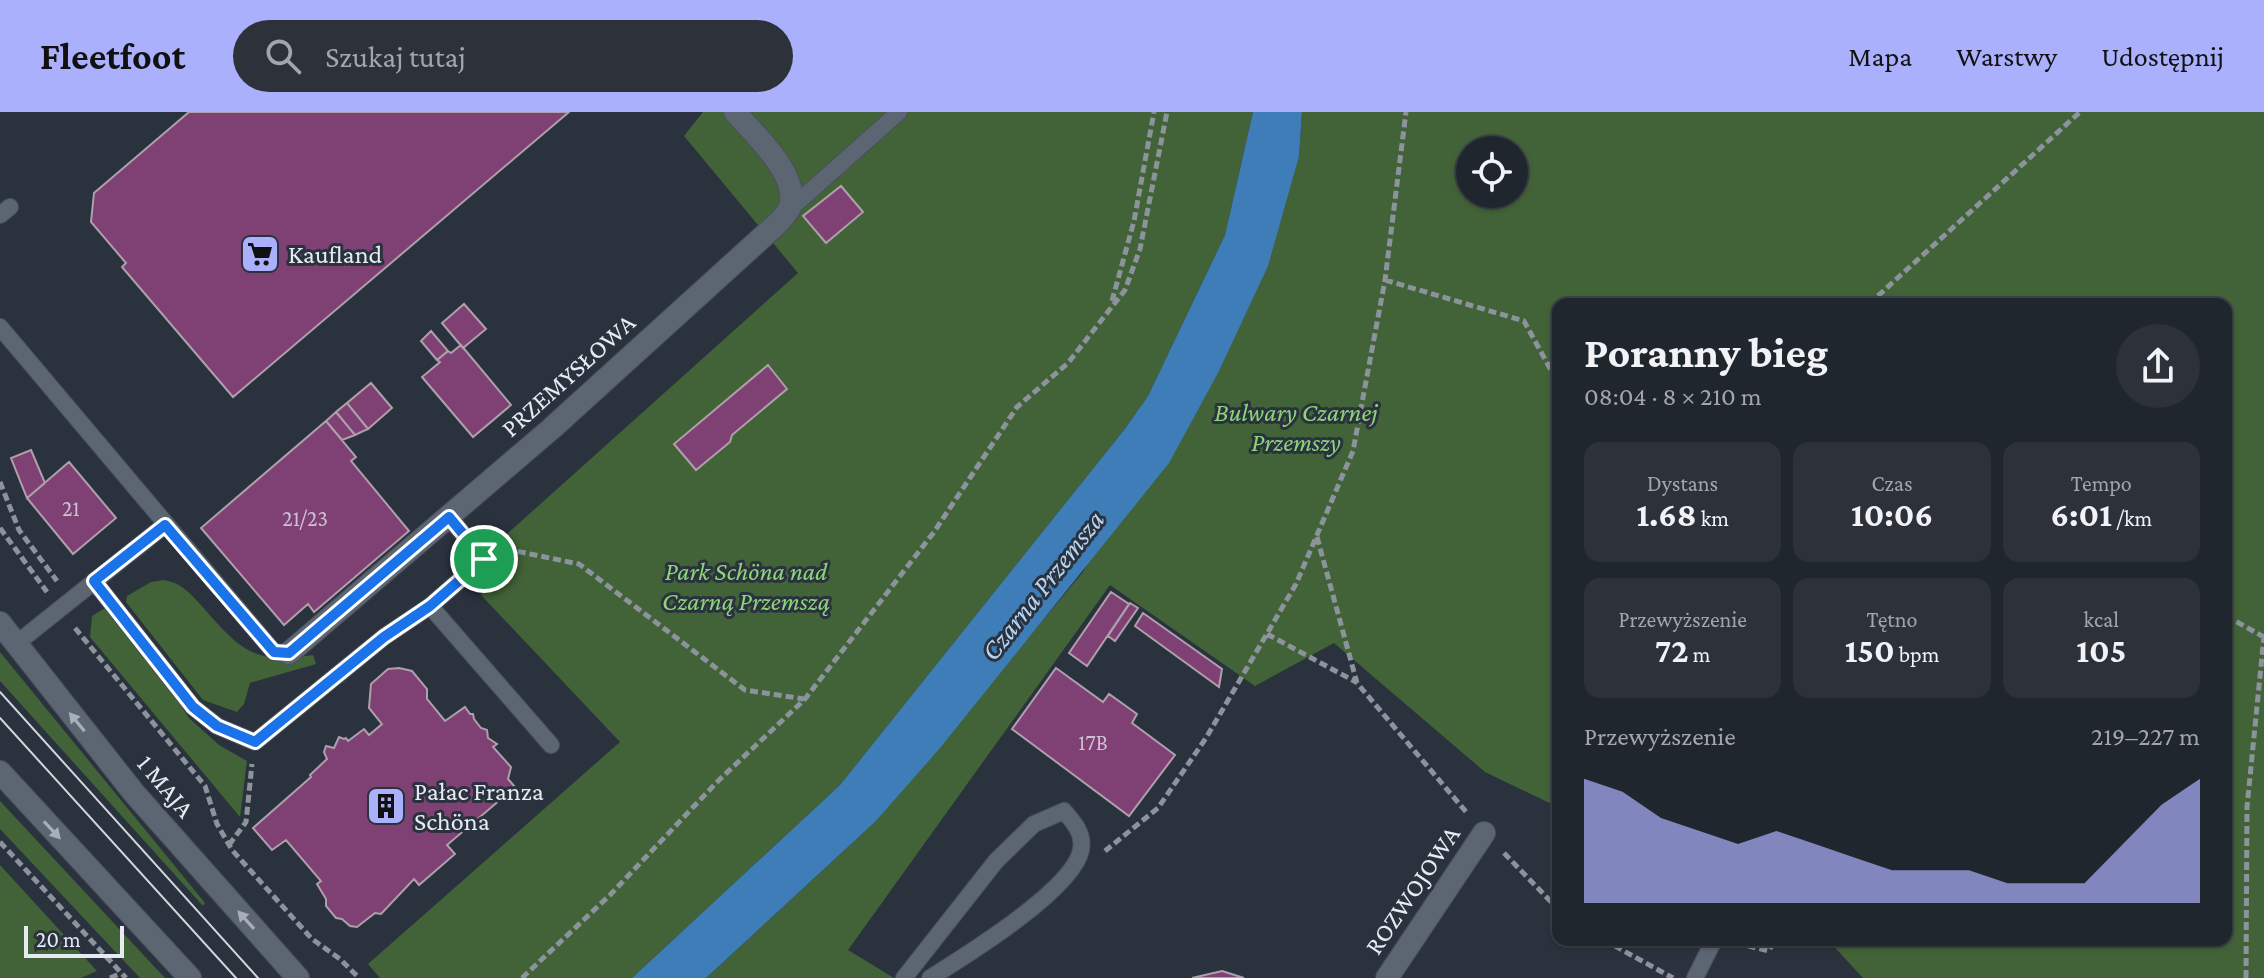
<!DOCTYPE html>
<html lang="pl">
<meta charset="utf-8">
<style>
:root{--surface:#20262e;--page:#2d323a;--text:#f1f3f6;--muted:#a2a5aa;--line:#3d434a;--accent:#aab0fb}
body{margin:0;font-family:"Crimson Pro",serif;background:var(--page);color:var(--text);height:100vh;display:flex;flex-direction:column;font-size:30px;white-space:nowrap}
*{box-sizing:border-box;margin:0}
p{font-size:26px;color:var(--muted)}
.icon{flex:none;width:44px;height:44px;fill:none;stroke:currentColor;stroke-width:2;stroke-linecap:round;stroke-linejoin:round}
.map{position:relative;flex:1;overflow:hidden}
.drawer{position:absolute;left:1552px;top:186px;width:680px;height:648px;display:flex;flex-direction:column;background:var(--surface);border-radius:16px;box-shadow:0 2px 6px #0004,0 0 0 2px var(--line)}
.drawer>*{flex:none}
.fabs{position:absolute;left:1456px;top:24px;display:grid;gap:16px}
.fabs a{display:grid;place-items:center;width:72px;height:72px;border-radius:50%;background:var(--surface);box-shadow:0 2px 6px #0004,0 0 0 2px var(--line);font-size:40px}
.scale{position:absolute;left:24px;bottom:20px;width:100px;box-sizing:border-box;padding-left:8px;border:4px solid #e6ebf3;border-top:0;font-size:22px;line-height:28px;white-space:nowrap;color:#e6ebf3;-webkit-text-stroke:6px #2a323e;paint-order:stroke}
.pin{position:absolute;display:grid;place-items:center;width:68px;height:68px;color:#fff;margin:-34px;border:4px solid #fff;border-radius:50%;box-shadow:0 2px 8px #0007}
.round{display:grid;place-items:center;flex:none;width:84px;height:84px;border-radius:42px;background:var(--page)}
.headline{display:flex;align-items:center;justify-content:space-between;height:136px;padding:0 32px}
h1{font-size:44px;font-weight:700;line-height:60px}
.stats{display:grid;grid-template-columns:repeat(3,1fr);gap:12px;height:136px;padding:8px 32px}
.stats div{display:grid;align-content:center;border-radius:16px;background:var(--page);text-align:center}
.stats b{font-size:34px;font-weight:700}
.stats small{font-size:22px;font-weight:400}
.stats p{font-size:22px}
.chart{height:224px;padding:16px 32px}
.chart p{display:flex;justify-content:space-between}
.chart svg{width:100%;height:144px;margin-top:8px;fill:var(--accent);opacity:.7}
header{display:flex;align-items:center;gap:48px;box-sizing:border-box;height:112px;padding:0 40px;background:var(--accent);color:#111}
header strong{font-size:38px}
nav{display:flex;gap:44px;margin-inline-start:auto;font-size:28px}
.search{width:560px;height:72px;background:var(--page);display:flex;align-items:center;gap:20px;box-sizing:border-box;padding:0 28px;border-radius:44px;color:var(--muted);font-size:30px}
.map>svg:first-child{display:block}
.green{fill:#426338;fill-rule:evenodd}
.water{fill:#3e7db7}
.building{fill:#7f4074;stroke:#ae9fab;stroke-width:2}
.lines{fill:none;stroke-linecap:round;stroke-linejoin:round}
.service-casing{stroke:#4a505a;stroke-width:18}
.minor-casing{stroke:#4a505a;stroke-width:24}
.secondary-casing{stroke:#4a505a;stroke-width:24}
.path{stroke:#8d939d;stroke-width:5;stroke-dasharray:8 4;stroke-linecap:butt}
.service{stroke:#5c6572;stroke-width:16}
.minor{stroke:#5c6572;stroke-width:22}
.secondary{stroke:#5c6572;stroke-width:22}
.tram{stroke:#d1d6de;stroke-width:2}
.oneway{fill:#a8afb9}
.route-casing{stroke:#fff;stroke-width:16}
.route{stroke:#1a73e8;stroke-width:10}
.labels{text-anchor:middle;stroke-width:6;stroke-linejoin:round;paint-order:stroke}
.number-label{font-size:22px;fill:#ccc0d3}
.poi-label{font-size:26px;fill:#e6ebf3;stroke:#2a323e;text-anchor:start}
.street-label{font-size:26px;fill:#e6ebf3;stroke:#2a323e}
.park-label{font-size:26px;font-style:italic;fill:#8ed47a;stroke:#2a323e}
.water-label{font-size:28px;font-style:italic;fill:#b5d5f5;stroke:#2a323e}
</style>
<header>
<strong>Fleetfoot</strong>
<div class="search"><svg class="icon" aria-label="search" viewBox="0 0 24 24"><circle cx="10" cy="10" r="6"/><path d="M15 15l6 6"/></svg>Szukaj tutaj</div>
<nav><a>Mapa</a><a>Warstwy</a><a>Udostępnij</a></nav>
</header>
<div class="map">
<svg width="2264" height="866" viewBox="0 0 2264 866">
<rect width="100%" height="100%" fill="#2a323e"/>
<path class="green" d="M 703,0 L 1253,0 L 1225,123 L 1148,284 L 1124,318 L 840,673 L 632,866 L 380,866 L 368,852 L 620,630 L 481,483 L 507,422 L 798,161 L 684,24 Z
M 1302,0 L 2264,0 L 2264,866 L 1863,866 L 1828,828 L 2226,828 L 2226,192 L 1558,192 L 1558,695 L 1485,660 L 1334,531 L 1255,574 L 1110,473 L 848,838 L 894,866 L 706,866 L 875,710 L 1083,460 L 1299,44 ZM 1470,38 L 1514,38 L 1514,82 L 1470,82 Z
M 164,468 C 181,471 189,480 200,492 C 238,535 252,554 313,543 L 316,552 L 250,571 L 244,592 L 237,600 L 203,588 L 126,490 L 127,484 L 151,470 Z
M 105,496 L 152,551 L 189,606 L 219,633 L 247,649 L 240,705 L 90,525 L 92,504 Z
M 0,540 L 205,791 L 203,794 L 0,569 Z
M 0,689 L 165,866 L 140,866 L 0,717 Z
M 0,753 L 97,859 L 81,866 L 0,866 Z"/>
<path class="water" d="M 1253,0 L 1302,0 L 1299,44 L 1268,154 L 1218,261 L 1169,351 L 940,636 L 875,710 L 706,866 L 632,866 L 840,673 L 1124,318 L 1148,284 L 1225,123 Z"/>
<path class="building" d="M 189,0 L 569,0 L 233,285 L 122,155 L 126,151 L 91,110 L 94,81 Z
M 841,74 L 863,100 L 826,131 L 803,104 Z
M 464,192 L 486,217 L 463,236 L 442,211 Z
M 431,219 L 448,239 L 437,248 L 421,229 Z
M 461,233 L 511,293 L 473,325 L 422,265 L 440,250 L 437,248 L 448,239 L 451,241 Z
M 768,253 L 787,277 L 732,323 L 730,330 L 696,358 L 674,332 Z
M 371,271 L 392,296 L 368,317 L 347,291 Z
M 347,291 L 368,317 L 355,323 L 336,300 Z
M 336,300 L 355,323 L 342,328 L 326,309 Z
M 326,309 L 356,345 L 351,349 L 409,419 L 314,500 L 308,492 L 284,513 L 201,416 Z
M 31,338 L 45,371 L 27,386 L 11,346 Z
M 69,350 L 116,406 L 73,442 L 27,386 Z
M 1111,480 L 1129,492 L 1087,554 L 1069,541 Z
M 1130,491 L 1138,496 L 1115,529 L 1108,524 Z
M 1143,501 L 1222,557 L 1219,575 L 1135,514 Z
M 399,556 L 412,559 L 427,577 L 427,587 L 445,609 L 465,595 L 470,602 L 473,602 L 474,607 L 481,616 L 487,618 L 488,626 L 497,632 L 493,635 L 511,655 L 508,667 L 515,675 L 505,680 L 507,682 L 447,733 L 455,742 L 419,773 L 414,767 L 381,802 L 375,801 L 357,815 L 350,814 L 342,807 L 336,806 L 326,794 L 326,787 L 317,772 L 321,769 L 286,728 L 272,738 L 253,716 L 311,665 L 310,663 L 327,647 L 324,640 L 326,634 L 334,636 L 339,625 L 344,627 L 346,626 L 348,629 L 364,617 L 369,623 L 382,612 L 369,596 L 371,572 L 388,557 Z
M 1056,556 L 1103,590 L 1109,582 L 1137,602 L 1132,611 L 1175,643 L 1129,704 L 1012,617 Z
M 1222,859 L 1244,866 L 1192,866 Z"/>
<g class="lines">
<defs>
<path id="service" d="M 790,97 L 899,0
M 0,103 L 10,95
M 0,215 L 274,540 L 289,541
M 449,405 L 484,447 L 430,494 L 551,633
M 94,469 L 193,595 L 217,614 L 255,630 L 384,525 L 430,494
M 16,532 L 165,413
M 904,866 L 996,749 L 1034,712 L 1064,699 C 1074,711 1084,721 1081,738 C 1073,778 965,844 930,866
M 1695,866 L 1714,828"/>
<path id="minor" d="M 289,541 L 551,317 L 779,110 C 783,105 788,100 790,95 C 800,63 754,22 735,0
M 1387,866 L 1484,721"/>
<path id="secondary" d="M 0,511 L 134,681 L 298,866
M 0,660 L 190,866"/>
</defs>
<use href="#service" class="service-casing"/>
<use href="#minor" class="minor-casing"/>
<use href="#secondary" class="secondary-casing"/>
<path class="path" d="M 1385,168 L 1524,209 L 1558,271
M 1112,189 L 1134,109 L 1154,0
M 1869,192 L 2080,0
M 0,370 L 19,418 L 57,469
M 0,416 L 47,480
M 1317,425 L 1357,571 L 1467,701
M 506,437 L 579,452 L 745,578 L 804,587
M 2226,504 L 2264,525
M 75,516 L 205,674 L 217,712 L 232,738 L 312,827 L 340,847 L 359,866
M 1267,522 L 1356,570
M 0,730 L 126,866
M 229,733 L 246,710 L 252,652
M 1105,739 L 1158,696 L 1206,626 L 1296,472 L 1353,339 L 1385,168 L 1406,0
M 1504,741 L 1558,797
M 1604,828 L 1673,866
M 1736,831 L 1769,839 L 1774,828
M 110,866 L 121,861
M 522,866 L 609,784 L 718,669 L 805,587 L 934,420 L 1017,295 L 1068,251 L 1125,178 L 1140,137 L 1167,0
M 2246,866 L 2247,695 L 2264,524"/>
<use href="#service" class="service"/>
<use href="#minor" class="minor"/>
<use href="#secondary" class="secondary"/>
<path class="tram" d="M 0,580 L 258,866
M 0,606 L 236,866"/>
</g>
<defs><path id="oneway-solid" d="M-6-.8H1V-3.2L6.5 0L1 3.2V.8H-6Z" transform="scale(2)"/></defs>
<g class="oneway">
<use href="#oneway-solid" transform="translate(77 610) rotate(-129)"/>
<use href="#oneway-solid" transform="translate(52 718) rotate(47)"/>
<use href="#oneway-solid" transform="translate(246 808) rotate(-132)"/>
</g>
<g class="lines">
<defs>
<path id="route" d="M 449,405 L 484,447 L 430,494 L 384,525 L 255,630 L 217,614 L 193,595 L 94,469 L 165,413 L 274,540 L 289,541 Z"/>
</defs>
<use href="#route" class="route-casing"/>
<use href="#route" class="route"/>
</g>
<defs>
<symbol id="supermarket-square" viewBox="-11 -11 22 22"><rect x="-9" y="-9" width="18" height="18" rx="4" fill="#aab0fb" stroke="#2a323e"/><path d="M-6-5.5h2.5l.6 2H6L4.5 2H-2.5L-4.4-4H-6ZM-1.5 3.2a1.3 1.3 0 1 0 .1 0ZM3 3.2a1.3 1.3 0 1 0 .1 0Z" fill="#111"/></symbol>
<symbol id="building-square" viewBox="-11 -11 22 22"><rect x="-9" y="-9" width="18" height="18" rx="4" fill="#aab0fb" stroke="#2a323e"/><path d="M-4-6H4V6H1V3H-1V6H-4ZM-2.5-4.3h1.7v1.8h-1.7ZM.8-4.3h1.7v1.8H.8ZM-2.5-1h1.7V.8h-1.7ZM.8-1h1.7V.8H.8Z" fill="#111"/></symbol>
</defs>
<g fill-rule="evenodd">
<use href="#supermarket-square" x="238" y="120" width="44" height="44"/>
<use href="#building-square" x="364" y="672" width="44" height="44"/>
</g>
<g class="labels">
<g class="number-label">
<text x="71" y="404">21</text>
<text x="305" y="414">21/23</text>
<text x="1093" y="638">17B</text>
</g>
<g class="poi-label">
<text x="288" y="151">Kaufland</text>
<text x="414" y="688">Pałac Franza<tspan x="414" dy="30">Schöna</tspan></text>
</g>
<g class="street-label">
<text transform="translate(568 263) rotate(-42)" y="9">PRZEMYSŁOWA</text>
<text transform="translate(166 674) rotate(50)" y="9">1 MAJA</text>
<text transform="translate(1412 778) rotate(-56)" y="9">ROZWOJOWA</text>
</g>
<g class="park-label">
<text x="1296" y="309">Bulwary Czarnej<tspan x="1296" dy="30">Przemszy</tspan></text>
<text x="746" y="468">Park Schöna nad<tspan x="746" dy="30">Czarną Przemszą</tspan></text>
</g>
<g class="water-label">
<text transform="translate(1042 473) rotate(-52)" y="10">Czarna Przemsza</text>
</g>
</g>
</svg>
<div class="fabs">
<a><svg class="icon" aria-label="locate" viewBox="0 0 24 24"><circle cx="12" cy="12" r="6"/><path d="M12 2v4M12 18v4M2 12h4M18 12h4"/></svg></a>
</div>
<div class="scale">20 m</div>
<div class="pin" style="left:484px;top:447px;background:#1e9e55"><svg class="icon" aria-label="arrive" viewBox="0 0 24 24"><path d="M6 21V4h12l-3 4 3 4H6"/></svg></div>
<section class="drawer">
<div class="headline"><div><h1>Poranny bieg</h1><p>08:04 · 8 × 210 m</p></div><a class="round"><svg class="icon" aria-label="share" viewBox="0 0 24 24"><path d="M12 15V3M7 8l5-5 5 5M5 13v7h14v-7"/></svg></a></div>
<div class="stats">
<div><p>Dystans</p><b>1.68<small> km</small></b></div>
<div><p>Czas</p><b>10:06</b></div>
<div><p>Tempo</p><b>6:01<small> /km</small></b></div>
</div>
<div class="stats">
<div><p>Przewyższenie</p><b>72<small> m</small></b></div>
<div><p>Tętno</p><b>150<small> bpm</small></b></div>
<div><p>kcal</p><b>105</b></div>
</div>
<div class="chart"><p><span>Przewyższenie</span>219–227 m</p>
<svg viewBox="0 0 160 44" preserveAspectRatio="none"><path d="M0 44V6L10 10L20 18L30 22L40 26L50 22L60 26L70 30L80 34L90 34L100 34L110 38L120 38L130 38L140 26L150 14L160 6V44z"/></svg>
</div>
</section>
</div>
